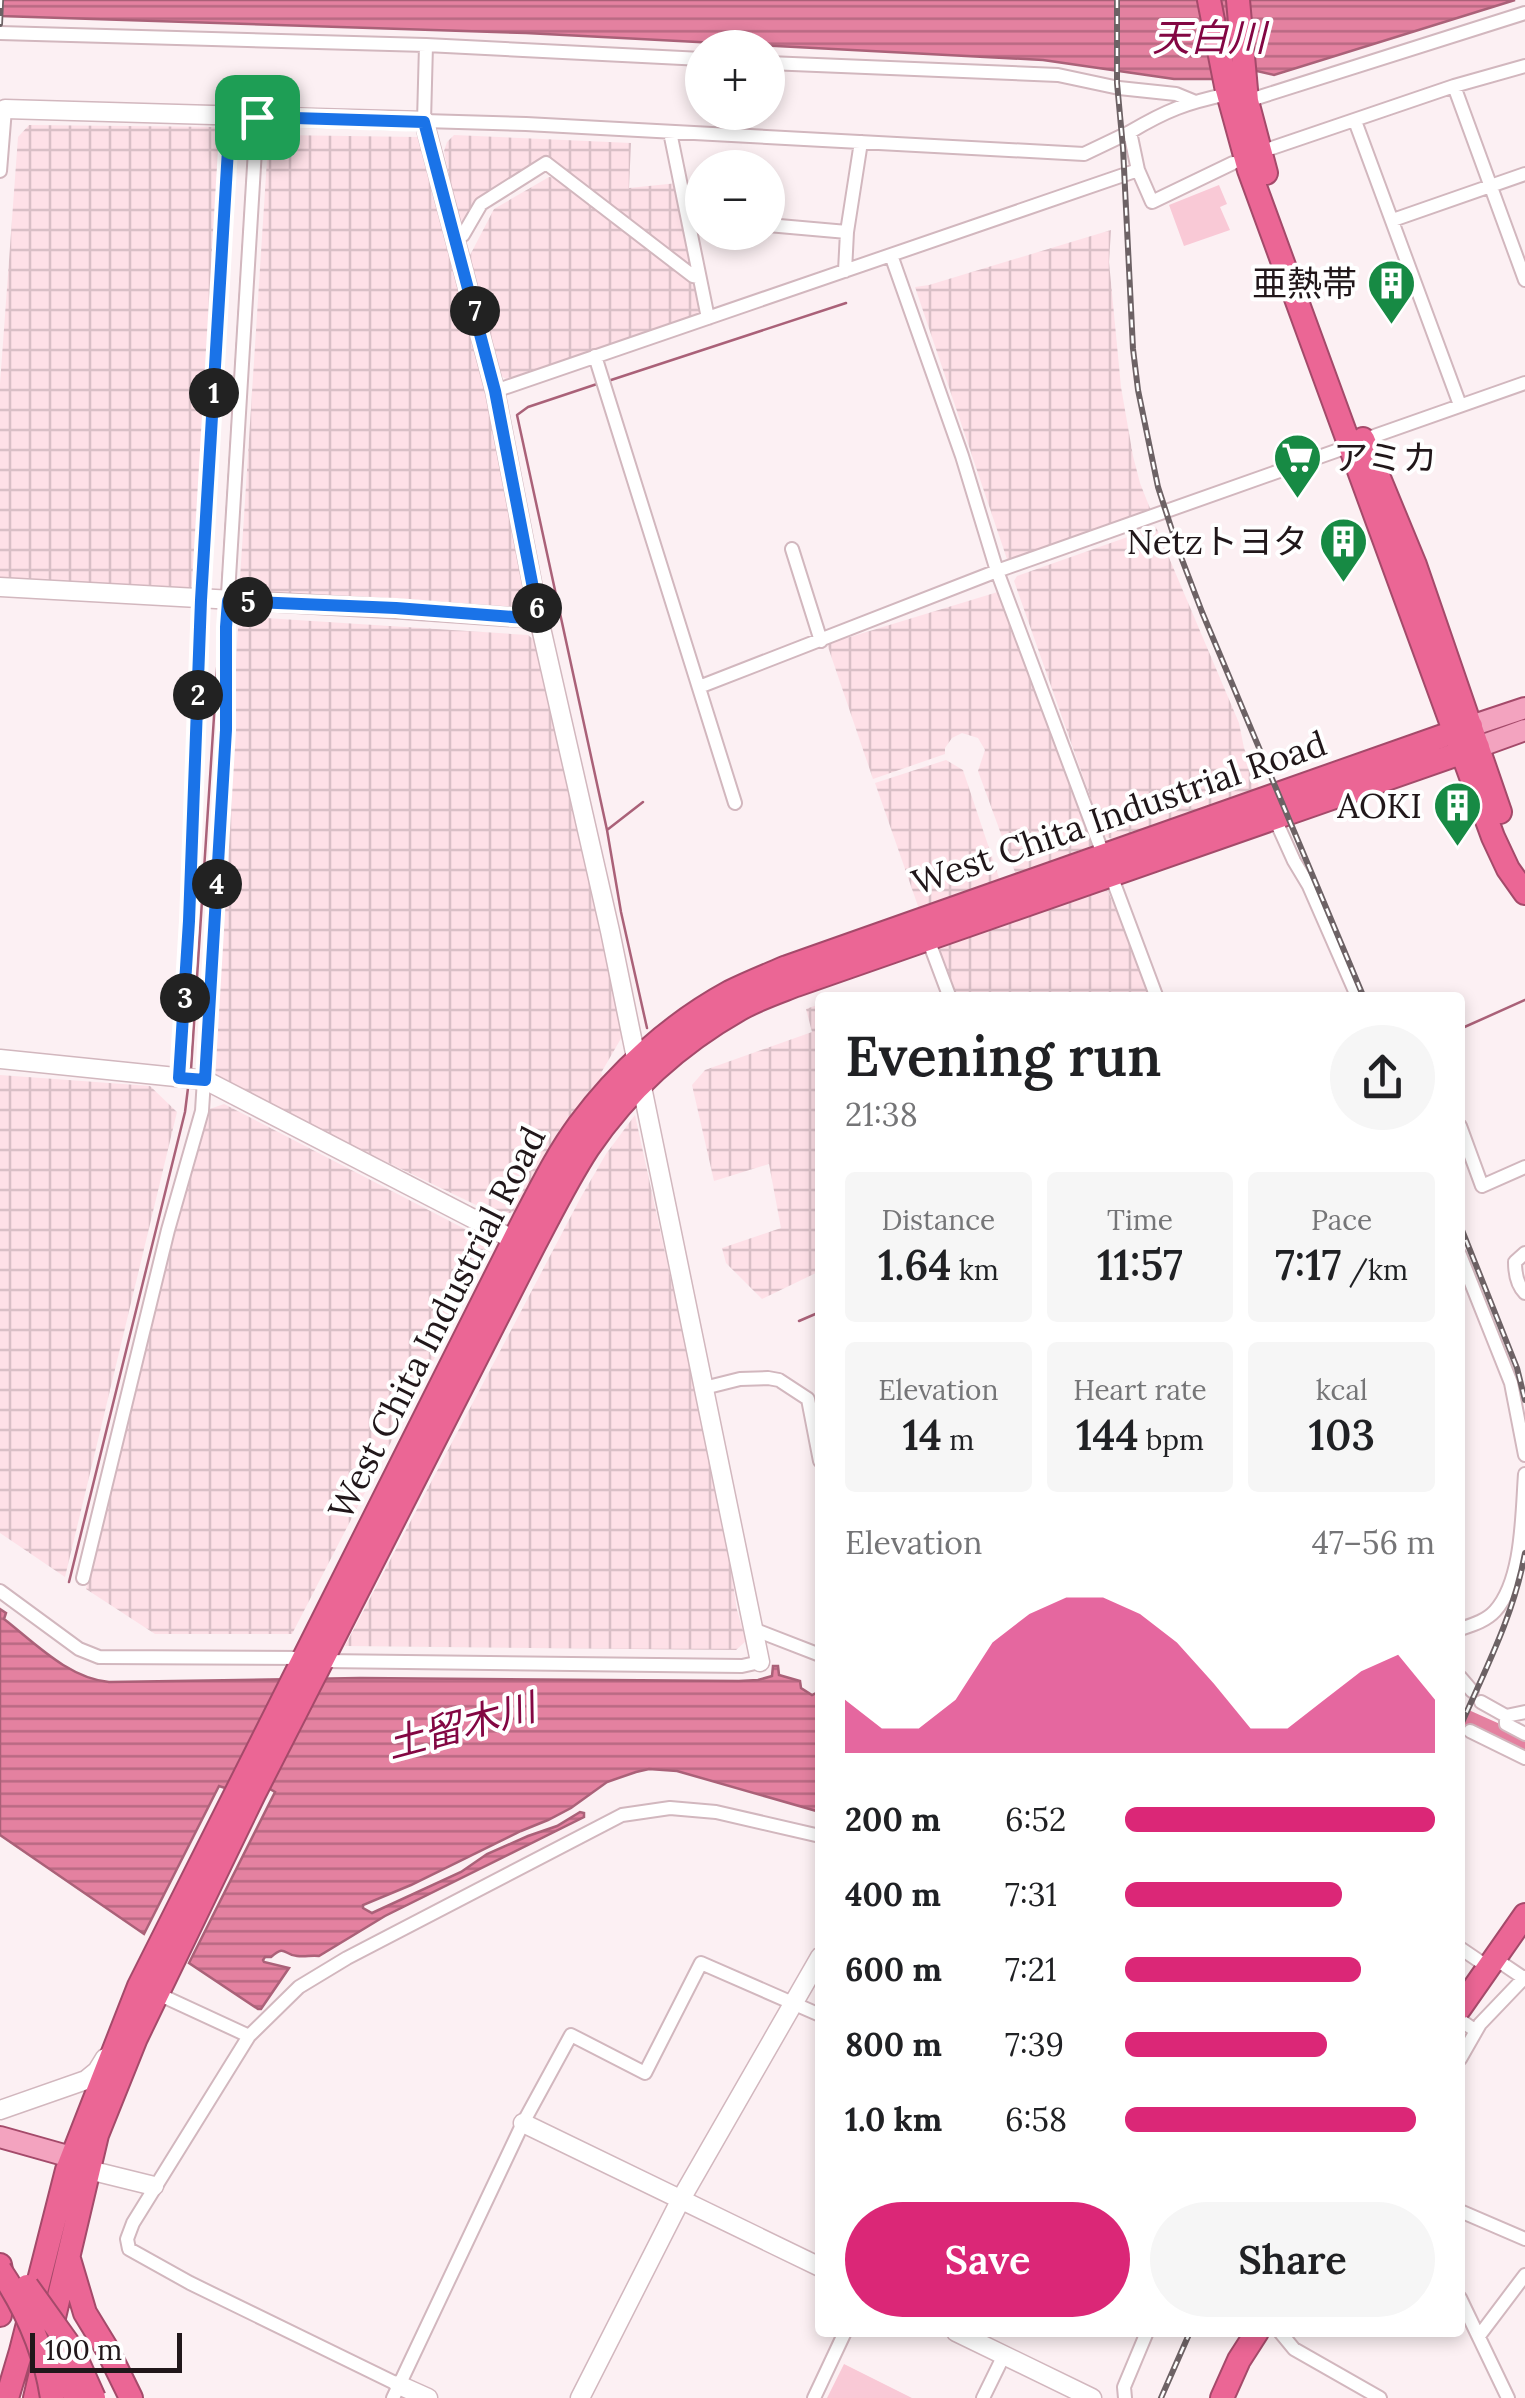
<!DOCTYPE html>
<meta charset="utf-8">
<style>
:root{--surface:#fff;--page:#f6f6f6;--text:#202124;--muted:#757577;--accent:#db2777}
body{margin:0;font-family:Lora,"Noto Sans JP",serif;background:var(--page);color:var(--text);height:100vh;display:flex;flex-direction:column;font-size:38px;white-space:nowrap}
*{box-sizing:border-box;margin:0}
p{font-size:32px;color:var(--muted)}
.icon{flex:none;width:55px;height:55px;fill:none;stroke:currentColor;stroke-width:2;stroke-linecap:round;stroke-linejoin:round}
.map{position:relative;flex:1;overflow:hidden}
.side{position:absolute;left:815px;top:992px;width:650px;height:1345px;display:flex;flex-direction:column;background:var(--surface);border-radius:10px;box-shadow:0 5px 15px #0003}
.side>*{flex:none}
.controls{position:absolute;left:685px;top:30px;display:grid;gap:20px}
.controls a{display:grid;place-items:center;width:100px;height:100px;border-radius:50%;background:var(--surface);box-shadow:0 5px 15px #0003;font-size:50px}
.scale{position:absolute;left:30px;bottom:25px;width:152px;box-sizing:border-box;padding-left:10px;border:5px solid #21171a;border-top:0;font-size:28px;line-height:35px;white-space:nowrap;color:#21171a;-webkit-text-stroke:8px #fff;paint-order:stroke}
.pin{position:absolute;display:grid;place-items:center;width:85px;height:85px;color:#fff;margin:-42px;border-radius:20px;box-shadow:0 5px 15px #0006}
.km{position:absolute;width:50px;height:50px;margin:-25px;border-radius:50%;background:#222;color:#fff;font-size:28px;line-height:50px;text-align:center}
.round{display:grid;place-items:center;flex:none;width:105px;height:105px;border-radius:52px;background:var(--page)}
.overview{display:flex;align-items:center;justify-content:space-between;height:170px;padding:0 30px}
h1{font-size:55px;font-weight:600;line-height:75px}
.metrics{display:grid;grid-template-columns:repeat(3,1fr);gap:15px;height:170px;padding:10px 30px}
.metrics div{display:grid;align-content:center;border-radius:10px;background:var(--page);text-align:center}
.metrics b{font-size:42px;font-weight:600}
.metrics small{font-size:28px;font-weight:400}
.metrics p{font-size:28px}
.chart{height:280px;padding:20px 30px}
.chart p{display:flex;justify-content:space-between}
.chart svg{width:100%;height:180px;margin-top:10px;fill:var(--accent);opacity:.7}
.cta{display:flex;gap:20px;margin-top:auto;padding:20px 30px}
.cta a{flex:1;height:115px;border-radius:60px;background:var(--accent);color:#fff;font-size:40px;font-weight:600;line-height:115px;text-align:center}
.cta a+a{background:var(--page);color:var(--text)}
ul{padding:0 30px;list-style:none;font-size:32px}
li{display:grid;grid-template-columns:160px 120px 1fr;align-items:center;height:75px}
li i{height:25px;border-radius:12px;background:var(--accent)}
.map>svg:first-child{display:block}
.industrial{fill:url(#industrial-grid)}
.green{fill:#f9c9d6}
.water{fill:url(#water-rules);stroke:#aa6178;stroke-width:2.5}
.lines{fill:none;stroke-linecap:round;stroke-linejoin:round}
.stream{stroke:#aa6178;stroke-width:2.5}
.river{stroke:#e481a0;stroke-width:18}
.street-casing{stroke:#d2b7be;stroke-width:16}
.secondary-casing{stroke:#d2b7be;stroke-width:21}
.primary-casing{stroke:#a44a6a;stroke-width:24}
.highway-casing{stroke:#a44a6a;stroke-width:26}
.street{stroke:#fff;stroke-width:12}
.secondary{stroke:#fff;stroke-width:18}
.primary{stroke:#f3a3bf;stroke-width:20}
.highway{stroke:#eb6695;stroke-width:22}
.rail-casing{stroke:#6d6265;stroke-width:6}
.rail{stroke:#fff;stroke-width:2.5;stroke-dasharray:8;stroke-linecap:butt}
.highway-bridge-casing{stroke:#a44a6a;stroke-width:26;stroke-linecap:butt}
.highway-bridge{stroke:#eb6695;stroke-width:22}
.route-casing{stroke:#fff;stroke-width:20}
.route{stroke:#1a73e8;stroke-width:12}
.labels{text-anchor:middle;stroke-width:8;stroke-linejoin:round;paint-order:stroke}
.poi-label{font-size:35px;fill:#21171a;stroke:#fff;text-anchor:end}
.street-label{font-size:35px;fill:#21171a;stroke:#fff}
.water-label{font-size:38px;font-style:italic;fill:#830743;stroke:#fff}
</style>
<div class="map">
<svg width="1525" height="2398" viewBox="0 0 1525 2398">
<defs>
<pattern id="industrial-grid" width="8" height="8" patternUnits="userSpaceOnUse" patternTransform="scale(2.5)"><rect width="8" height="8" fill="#fee0e7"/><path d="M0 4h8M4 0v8" fill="none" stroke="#d9bfc6"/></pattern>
<pattern id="water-rules" width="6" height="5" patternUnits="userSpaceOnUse" patternTransform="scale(2.5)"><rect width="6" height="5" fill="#e481a0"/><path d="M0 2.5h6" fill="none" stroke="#b86982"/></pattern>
</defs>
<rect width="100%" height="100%" fill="#fcf0f3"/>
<path class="industrial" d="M 29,125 L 220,127 L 234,143 L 203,591 L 0,587 L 0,384 L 18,137 Z
M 279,135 L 418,137 L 429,144 L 493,398 L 536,619 L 239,594 L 268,144 Z
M 454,135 L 631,143 L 629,188 L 678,183 L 698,267 L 690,272 L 546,158 L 473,203 L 467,225 L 459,225 L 444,151 L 447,142 Z
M 549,177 L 556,178 L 701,291 L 704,313 L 506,379 L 499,375 L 468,259 L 494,209 Z
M 1111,230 L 1109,262 L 1121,387 L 1133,456 L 1140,483 L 1155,521 L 1010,568 L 915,287 L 929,285 Z
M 1156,527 L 1239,723 L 1244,748 L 1260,789 L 1112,839 L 1104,836 L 1014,581 L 1017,576 Z
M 1001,591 L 1093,845 L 1016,875 L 978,771 L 985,750 L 978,738 L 962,733 L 952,738 L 945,748 L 945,754 L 873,779 L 827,644 Z
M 250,617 L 528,635 L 544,648 L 623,1035 L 601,1073 L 603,1076 L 560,1129 L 513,1212 L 499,1216 L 218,1081 L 209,1068 L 238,628 Z
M 946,760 L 963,770 L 1000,881 L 919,909 L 875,783 Z
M 1107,889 L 1152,997 L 953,997 L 936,949 Z
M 820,1004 L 818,1064 L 820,1271 L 762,1299 L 726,1263 L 722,1248 L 781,1228 L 769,1164 L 714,1181 L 692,1085 L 705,1070 L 812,1032 L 806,1009 Z
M 0,1075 L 150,1086 L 177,1112 L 65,1577 L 0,1533 Z
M 224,1104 L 488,1241 L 490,1250 L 292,1634 L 155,1634 L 86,1589 L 204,1111 Z
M 635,1115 L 723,1518 L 737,1610 L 746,1641 L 736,1650 L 345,1646 L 581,1197 L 606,1154 Z"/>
<path class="green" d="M 1219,185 L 1227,204 L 1220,207 L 1230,230 L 1184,246 L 1169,205 Z
M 844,2364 L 912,2398 L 827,2398 Z"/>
<path class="water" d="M 0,0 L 1515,0 L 1274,75 L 1257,71 L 1213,79 L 1174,79 L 1043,60 L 526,33 L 0,16 Z
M 0,1609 L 6,1613 L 4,1619 C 35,1643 68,1678 109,1682 L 360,1678 L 739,1681 L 758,1680 L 772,1676 L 773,1666 L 778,1666 L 779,1675 L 800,1681 L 801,1688 L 812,1695 L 820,1691 L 820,1812 L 677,1771 L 649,1769 L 636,1772 L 607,1782 L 571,1808 L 548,1820 L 521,1831 L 411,1885 L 363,1905 L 363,1908 L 372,1913 L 461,1872 L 487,1854 L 528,1836 L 557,1826 L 580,1812 L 584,1813 L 584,1817 L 385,1916 L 319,1956 C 311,1955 306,1957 297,1956 C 283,1955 286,1944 271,1957 L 265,1957 L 263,1960 L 264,1962 L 289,1968 L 261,2009 L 258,2009 L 189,1963 L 275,1792 L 268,1788 L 225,1788 L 219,1786 L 144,1934 L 0,1835 Z"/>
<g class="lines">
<path class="stream" d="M 608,381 L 846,303
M 600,383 L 528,407 L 517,415 L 607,830
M 222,591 L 248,165
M 643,802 L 607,830 L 621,912 L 647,1028
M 1460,1029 L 1525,1000
M 191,1070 L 221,609
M 799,1321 L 820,1312
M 69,1582 L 185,1112 L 188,1088"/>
<path class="river" d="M 1460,1716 L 1525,1745"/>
<defs>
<path id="street" d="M 0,33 L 426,45 L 702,59
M 426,45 L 424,121 L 526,124 L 1084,154 L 1130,132 L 1138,170 L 1152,202 L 1233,163
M 768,63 L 1058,75 L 1119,88 L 1176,94 L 1193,101
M 1454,86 L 1525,280
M 1247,101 L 1525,13
M 1355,121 L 1460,405
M 670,132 L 708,318
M 1130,132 C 1167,110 1186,103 1228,94
M 1272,148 L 1454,86 L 1525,66
M 0,171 L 5,109
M 1393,220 L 1525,174
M 768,225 L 847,232
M 456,238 L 463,235 L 481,204 L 546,163 L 693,276 L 699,277
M 891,255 L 962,456 L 997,571 L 1157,998
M 845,271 L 847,232 L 861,142
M 595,356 L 735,803
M 495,391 L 1138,170
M 1363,440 L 1525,383
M 792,549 L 821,641
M 699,687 L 997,571 L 1350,446
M 1275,819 L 1294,861 L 1309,886 L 1358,998
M 926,934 L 950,998
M 179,1078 L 189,921 L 201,599 L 230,117
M 1460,1126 L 1482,1186 L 1525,1167
M 1525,1253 L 1515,1262 C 1515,1273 1517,1285 1525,1293
M 1460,1255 L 1511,1383 L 1525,1455
M 704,1388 L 740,1379 L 768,1378 L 779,1380 L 808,1399 L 820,1461
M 83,1578 L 168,1230 L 202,1111 L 226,730 L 226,627 L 257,117
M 0,1591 L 79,1649 L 99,1657 L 305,1658
M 753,1629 L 820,1655
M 1460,1629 C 1472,1625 1486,1621 1495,1611 C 1523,1580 1522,1514 1525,1474
M 323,1661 L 742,1666 L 760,1662
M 1460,1677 L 1472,1691
M 1481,1702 L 1506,1716 L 1525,1712
M 1506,1716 L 1506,1724 L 1525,1734
M 1470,1731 L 1525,1758
M 1460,1948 L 1488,1967
M 1494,1958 L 1525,1979
M 156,1993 L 249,2036
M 1460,2020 L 1476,2031
M 1460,2059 L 1480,2024 L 1525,1977
M 1460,2211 L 1525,2239
M 1460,2298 L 1508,2398
M 1280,2332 L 1294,2349 L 1380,2398
M 1479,2336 L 1525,2275
M 399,2385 L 190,2283 L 129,2249 L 127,2239 L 133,2223 L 249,2036 L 299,1987 L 347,1958 L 622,1815 L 670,1808 L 716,1812 L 820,1836
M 393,2398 L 523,2123 L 571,2035 L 645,2073 L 701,1963 L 820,2015
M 814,2398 L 845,2332
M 983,2398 L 1004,2355
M 1125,2398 L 1124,2387 L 1147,2332"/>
<path id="secondary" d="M 5,109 L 424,121 L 495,391 L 539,619 L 610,931 L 760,1662
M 0,587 L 396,609 L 539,619
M 0,1059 L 205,1080 L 522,1244
M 0,2110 L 86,2080 L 97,2071 L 105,2058
M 523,2123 L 820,2267
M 89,2170 L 154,2186
M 956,2332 L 1092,2398
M 399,2385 L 428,2398
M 580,2398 L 681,2199 L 820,1957"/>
<path id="primary" d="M 1471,726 L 1525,708
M 1478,747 L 1525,730
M 0,2137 L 71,2157 L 83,2165"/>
<path id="highway" d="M 1209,0 L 1226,86 L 1249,170 L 1493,837 L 1508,869 L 1525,893
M 1238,0 L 1247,101 L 1266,173
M 1363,439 L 1415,565 L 1500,812
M 1460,2008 L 1525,1915
M 69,2259 L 85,2313 L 107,2349 L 131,2398
M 0,2265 L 3,2281 L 0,2315
M 7,2398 L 21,2351 L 67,2170 L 139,1986 L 524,1220 C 541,1188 557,1155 579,1125 C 618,1072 671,1024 730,992 C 748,983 768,975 787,967 L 1471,726
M 35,2398 L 97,2135 L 136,2038 L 254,1794 L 532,1249 C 550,1215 567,1180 588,1148 C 627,1091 680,1043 740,1009 C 757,999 778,992 796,985 L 1478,747
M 1222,2398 L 1239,2360 L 1257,2332"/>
</defs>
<use href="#street" class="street-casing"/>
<use href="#secondary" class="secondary-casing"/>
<use href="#primary" class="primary-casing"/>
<use href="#highway" class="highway-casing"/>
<use href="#street" class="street"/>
<use href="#secondary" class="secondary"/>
<use href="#primary" class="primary"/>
<use href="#highway" class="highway"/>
<defs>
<path id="rail" d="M 1117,0 L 1117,83 L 1123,148 L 1133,349 L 1138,390 L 1158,487 L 1178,549 L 1202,612 L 1364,998
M 0,24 L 1,0
M 1460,1225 L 1517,1368 L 1525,1400
M 1460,1727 C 1485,1670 1514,1615 1525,1553
M 1161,2398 L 1190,2332"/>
</defs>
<use href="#rail" class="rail-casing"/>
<use href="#rail" class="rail"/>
<defs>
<path id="highway-bridge" d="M 0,2270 C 27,2310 45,2351 52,2398
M 27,2286 L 72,2349 L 94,2398
M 59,2352 L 75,2398"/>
</defs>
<use href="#highway-bridge" class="highway-bridge-casing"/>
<use href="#highway-bridge" class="highway-bridge"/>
</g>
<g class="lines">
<defs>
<path id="route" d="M 230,116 L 424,122 L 495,391 L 539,619 L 396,608 L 228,601 L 226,627 L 226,730 L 205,1080 L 179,1078 L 189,921 L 201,600 Z"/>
</defs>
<use href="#route" class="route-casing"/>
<use href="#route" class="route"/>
</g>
<defs>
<symbol id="building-pin" viewBox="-11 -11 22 30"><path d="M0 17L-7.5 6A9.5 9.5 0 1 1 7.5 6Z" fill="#178a44" stroke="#fff"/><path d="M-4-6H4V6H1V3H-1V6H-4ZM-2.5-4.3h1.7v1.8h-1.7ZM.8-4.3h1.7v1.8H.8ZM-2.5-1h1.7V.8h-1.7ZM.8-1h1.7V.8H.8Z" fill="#fff"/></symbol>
<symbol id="supermarket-pin" viewBox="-11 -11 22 30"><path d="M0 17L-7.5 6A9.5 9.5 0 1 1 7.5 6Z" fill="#178a44" stroke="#fff"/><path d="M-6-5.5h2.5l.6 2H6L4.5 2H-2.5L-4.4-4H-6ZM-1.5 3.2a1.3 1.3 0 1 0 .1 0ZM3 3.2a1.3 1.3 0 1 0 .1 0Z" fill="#fff"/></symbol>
</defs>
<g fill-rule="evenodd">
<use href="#building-pin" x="1364" y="256" width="55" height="75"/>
<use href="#supermarket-pin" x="1270" y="430" width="55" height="75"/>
<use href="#building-pin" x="1316" y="514" width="55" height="75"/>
<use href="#building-pin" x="1430" y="778" width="55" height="75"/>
</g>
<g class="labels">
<g class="poi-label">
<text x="1357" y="296">亜熱帯</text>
<text x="1333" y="470" text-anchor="start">アミカ</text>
<text x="1308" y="554">Netzトヨタ</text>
<text x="1422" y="818">AOKI</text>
</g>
<g class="street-label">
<text transform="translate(1119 813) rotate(-19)" y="12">West Chita Industrial Road</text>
<text transform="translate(437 1323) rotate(-63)" y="12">West Chita Industrial Road</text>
</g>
<g class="water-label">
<text x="1209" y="51">天白川</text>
<text transform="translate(461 1726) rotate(-15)" y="13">土留木川</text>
</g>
</g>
</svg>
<div class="controls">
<a>+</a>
<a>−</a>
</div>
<div class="scale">100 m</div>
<div class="pin" style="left:257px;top:117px;background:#1e9e55"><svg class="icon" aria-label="arrive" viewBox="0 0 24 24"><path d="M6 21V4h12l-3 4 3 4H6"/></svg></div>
<b class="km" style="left:214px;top:393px">1</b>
<b class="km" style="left:198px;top:695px">2</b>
<b class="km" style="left:185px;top:998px">3</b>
<b class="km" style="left:217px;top:884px">4</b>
<b class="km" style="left:248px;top:602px">5</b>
<b class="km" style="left:537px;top:608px">6</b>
<b class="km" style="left:475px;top:311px">7</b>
<section class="side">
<div class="overview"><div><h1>Evening run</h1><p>21:38</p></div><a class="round"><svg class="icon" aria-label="share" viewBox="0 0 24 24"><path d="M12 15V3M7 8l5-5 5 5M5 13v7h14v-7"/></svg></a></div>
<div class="metrics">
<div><p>Distance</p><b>1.64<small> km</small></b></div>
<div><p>Time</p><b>11:57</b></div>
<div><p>Pace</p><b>7:17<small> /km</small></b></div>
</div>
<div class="metrics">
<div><p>Elevation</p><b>14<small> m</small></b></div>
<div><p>Heart rate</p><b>144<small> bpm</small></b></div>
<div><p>kcal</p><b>103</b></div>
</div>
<div class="chart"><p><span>Elevation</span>47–56 m</p>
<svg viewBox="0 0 160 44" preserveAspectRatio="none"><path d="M0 44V31L10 38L20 38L30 31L40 17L50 10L60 6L70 6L80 10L90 17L100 27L110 38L120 38L130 31L140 24L150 20L160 31V44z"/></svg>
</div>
<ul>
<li><b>200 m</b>6:52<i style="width:100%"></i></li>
<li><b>400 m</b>7:31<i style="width:70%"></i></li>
<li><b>600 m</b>7:21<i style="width:76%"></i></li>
<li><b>800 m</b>7:39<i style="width:65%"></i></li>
<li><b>1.0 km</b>6:58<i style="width:94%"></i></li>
</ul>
<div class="cta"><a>Save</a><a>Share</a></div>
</section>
</div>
